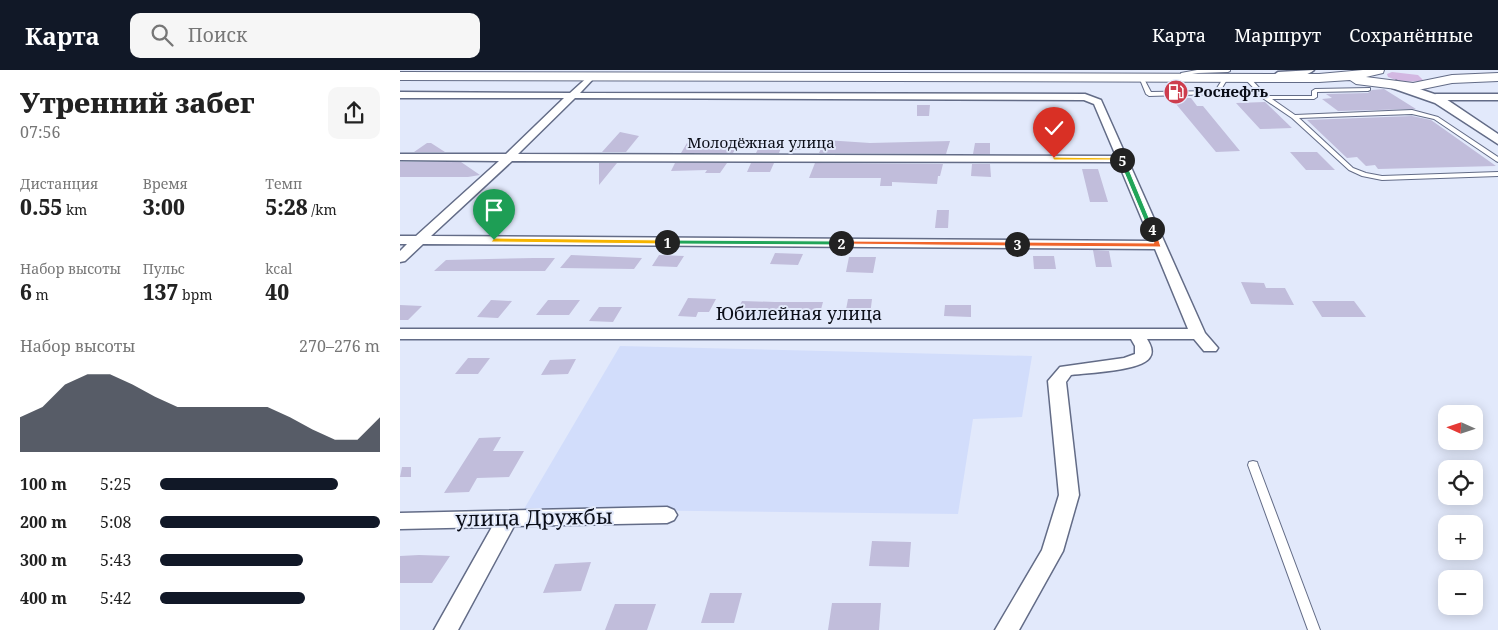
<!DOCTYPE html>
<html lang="ru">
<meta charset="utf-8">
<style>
:root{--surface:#fff;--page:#f6f6f6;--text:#222;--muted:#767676;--accent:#111827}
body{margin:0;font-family:"Noto Serif",serif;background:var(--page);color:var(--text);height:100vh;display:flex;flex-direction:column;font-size:19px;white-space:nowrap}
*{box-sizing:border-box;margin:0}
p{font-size:16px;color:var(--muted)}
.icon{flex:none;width:28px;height:28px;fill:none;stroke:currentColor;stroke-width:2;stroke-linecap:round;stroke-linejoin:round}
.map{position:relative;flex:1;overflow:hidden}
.side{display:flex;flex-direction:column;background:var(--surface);width:400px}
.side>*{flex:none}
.needle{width:32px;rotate:273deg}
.fabs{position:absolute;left:1038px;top:335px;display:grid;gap:10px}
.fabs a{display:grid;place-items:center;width:45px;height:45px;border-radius:10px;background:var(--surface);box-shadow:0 2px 12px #0003;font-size:25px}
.pin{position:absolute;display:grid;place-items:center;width:42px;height:42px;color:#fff;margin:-51px -21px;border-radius:50% 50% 50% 0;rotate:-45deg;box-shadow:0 0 5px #0007}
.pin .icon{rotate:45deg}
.km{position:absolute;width:25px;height:25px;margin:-12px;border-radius:50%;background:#222;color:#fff;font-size:14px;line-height:25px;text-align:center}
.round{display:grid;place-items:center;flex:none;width:52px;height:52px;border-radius:10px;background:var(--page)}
.head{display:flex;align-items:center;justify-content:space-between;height:85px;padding:0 20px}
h1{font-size:28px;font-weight:800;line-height:38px}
.metrics{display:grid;grid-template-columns:repeat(3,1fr);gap:8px;height:85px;padding:5px 20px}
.metrics div{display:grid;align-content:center}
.metrics b{font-size:21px;font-weight:800}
.metrics small{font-size:14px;font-weight:400}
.metrics p{font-size:14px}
.chart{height:140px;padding:10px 20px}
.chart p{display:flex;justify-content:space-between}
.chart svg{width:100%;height:90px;margin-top:5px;fill:var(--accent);opacity:.7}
ul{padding:0 20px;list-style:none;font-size:16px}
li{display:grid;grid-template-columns:80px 60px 1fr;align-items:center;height:38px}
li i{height:12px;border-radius:6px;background:var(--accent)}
header{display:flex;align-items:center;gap:30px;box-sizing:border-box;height:70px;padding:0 25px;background:var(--accent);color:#fff}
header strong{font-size:24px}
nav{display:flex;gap:28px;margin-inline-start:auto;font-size:18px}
.search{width:350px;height:45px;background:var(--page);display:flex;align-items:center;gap:12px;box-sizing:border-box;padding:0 18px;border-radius:10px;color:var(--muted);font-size:19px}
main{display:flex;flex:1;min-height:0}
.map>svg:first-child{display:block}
.built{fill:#d2ddfb}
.green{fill:#d3b8e2}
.building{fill:#c1bddb}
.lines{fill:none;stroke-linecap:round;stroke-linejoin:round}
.service-casing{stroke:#636c87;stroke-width:2}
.minor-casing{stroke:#636c87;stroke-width:3}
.tertiary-casing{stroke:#636c87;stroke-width:3}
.secondary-casing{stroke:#636c87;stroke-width:2}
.service{fill:#fff;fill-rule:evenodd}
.minor{fill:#fff;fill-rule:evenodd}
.tertiary{fill:#fff;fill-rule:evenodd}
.secondary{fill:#fff;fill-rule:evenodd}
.split-1{fill:#f5b400;stroke:#fff}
.split-2{fill:#22a559;stroke:#fff}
.split-3{fill:#f0652b;stroke:#fff}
.split-4{fill:#f0652b;stroke:#fff}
.split-5{fill:#22a559;stroke:#fff}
.split-6{fill:#f5b400;stroke:#fff}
.labels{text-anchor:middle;stroke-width:4;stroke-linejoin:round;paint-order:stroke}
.far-poi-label{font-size:15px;font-weight:bold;fill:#0a0d17;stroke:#e2e9fb;text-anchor:start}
.far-street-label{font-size:15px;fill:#0a0d17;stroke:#e2e9fb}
.street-label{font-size:18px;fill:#0a0d17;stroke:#e2e9fb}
.near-street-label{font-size:21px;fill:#0a0d17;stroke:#e2e9fb}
</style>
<header>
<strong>Карта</strong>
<div class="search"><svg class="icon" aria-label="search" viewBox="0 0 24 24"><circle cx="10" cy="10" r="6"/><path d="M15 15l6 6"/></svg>Поиск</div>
<nav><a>Карта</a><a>Маршрут</a><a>Сохранённые</a></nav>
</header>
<main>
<section class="side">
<div class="head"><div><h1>Утренний забег</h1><p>07:56</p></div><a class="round"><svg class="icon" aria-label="share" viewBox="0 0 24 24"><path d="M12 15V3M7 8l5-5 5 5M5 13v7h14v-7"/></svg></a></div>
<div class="metrics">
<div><p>Дистанция</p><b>0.55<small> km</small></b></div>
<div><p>Время</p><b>3:00</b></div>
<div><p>Темп</p><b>5:28<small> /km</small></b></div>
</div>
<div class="metrics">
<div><p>Набор высоты</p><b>6<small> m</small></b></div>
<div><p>Пульс</p><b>137<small> bpm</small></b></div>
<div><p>kcal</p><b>40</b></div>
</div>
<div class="chart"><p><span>Набор высоты</span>270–276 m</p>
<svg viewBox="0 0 160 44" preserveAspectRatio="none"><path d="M0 44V27L10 22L20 11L30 6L40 6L50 11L60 17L70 22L80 22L90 22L100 22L110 22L120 27L130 33L140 38L150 38L160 27V44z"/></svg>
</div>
<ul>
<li><b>100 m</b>5:25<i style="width:81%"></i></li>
<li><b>200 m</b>5:08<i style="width:100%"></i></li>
<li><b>300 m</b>5:43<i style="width:65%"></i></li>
<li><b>400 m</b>5:42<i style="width:66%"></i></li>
</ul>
</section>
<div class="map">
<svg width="1098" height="560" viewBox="0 0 1098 560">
<rect width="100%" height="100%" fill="#e2e9fb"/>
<path class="built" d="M 220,276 L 632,286 L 622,347 L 573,349 L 558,444 L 124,439 Z"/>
<path class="green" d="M 992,2 L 1018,5 L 1024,11 L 1001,12 L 988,7 L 987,4 Z"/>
<path class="building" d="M 984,19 L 1016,39 L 938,41 L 922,29 L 932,28 L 926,24 L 968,23 L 972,20 Z
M 771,28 L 791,28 L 797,36 L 803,36 L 840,81 L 816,82 Z
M 865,32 L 892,58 L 860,59 L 836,33 Z
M 517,35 L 530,35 L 529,46 L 517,46 Z
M 1012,46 L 1031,50 L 1096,96 L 978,99 L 975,95 L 966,96 L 957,87 L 947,88 L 907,50 Z
M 220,62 L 239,66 L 226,82 L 202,82 Z
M 397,69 L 417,69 L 413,80 L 393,80 Z
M 425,70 L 470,73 L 550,71 L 546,84 L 419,83 Z
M 320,72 L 339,73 L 333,83 L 281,83 L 287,73 Z
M 27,73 L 31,73 L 45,82 L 14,82 Z
M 361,73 L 383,73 L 379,83 L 356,83 Z
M 575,73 L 590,73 L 590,84 L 573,84 Z
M 890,82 L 917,82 L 935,100 L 906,100 Z
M 0,92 L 61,92 L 80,105 L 68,107 L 0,107 Z
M 199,93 L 217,93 L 199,115 Z
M 275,93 L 327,93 L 320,103 L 305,103 L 307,100 L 271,101 Z
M 351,93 L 374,93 L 370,102 L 347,102 Z
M 415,93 L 543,94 L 540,106 L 538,106 L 537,114 L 492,112 L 492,116 L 480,116 L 481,108 L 409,108 Z
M 572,94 L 590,94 L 591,107 L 571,106 Z
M 682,99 L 698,99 L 708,132 L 690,132 Z
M 93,131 L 111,131 L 96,147 L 77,147 Z
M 537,140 L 549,140 L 548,158 L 535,158 Z
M 693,180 L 709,181 L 712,197 L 696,197 Z
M 375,183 L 403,184 L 398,195 L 370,194 Z
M 171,185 L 194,186 L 242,188 L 234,199 L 160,198 Z
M 259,185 L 284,186 L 277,197 L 252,196 Z
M 633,186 L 654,186 L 656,199 L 634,199 Z
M 449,187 L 476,187 L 473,203 L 446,202 Z
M 134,188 L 155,188 L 145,201 L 34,201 L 46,190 Z
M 841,212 L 864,213 L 866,218 L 885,218 L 894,235 L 851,234 Z
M 288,228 L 316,229 L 309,242 L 298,242 L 296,247 L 278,246 Z
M 448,229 L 472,229 L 470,245 L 445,245 Z
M 91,230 L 112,231 L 98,248 L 77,247 Z
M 148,230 L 180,230 L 169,245 L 136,245 Z
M 342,231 L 375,232 L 423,232 L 420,243 L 336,243 Z
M 912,231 L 954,231 L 966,247 L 922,247 Z
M 0,235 L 22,236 L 8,250 L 0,250 Z
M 545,235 L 571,235 L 571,247 L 544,246 Z
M 199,237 L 222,237 L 213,252 L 189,251 Z
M 68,288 L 90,288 L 78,304 L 55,304 Z
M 176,289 L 168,304 L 141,305 L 150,290 Z
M 101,367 L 93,381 L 124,381 L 109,407 L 77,408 L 69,422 L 44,423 L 79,368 Z
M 2,397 L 11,397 L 11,407 L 0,407 Z
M 472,471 L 511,472 L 509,497 L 469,496 Z
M 0,486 L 19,485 L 50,486 L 32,513 L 0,513 Z
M 191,492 L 181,521 L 143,523 L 155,494 Z
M 310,523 L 342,523 L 334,553 L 301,553 Z
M 432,533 L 481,533 L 479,560 L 428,560 Z
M 215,534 L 256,534 L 247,560 L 205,560 Z"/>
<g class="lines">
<defs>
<path id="service" d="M 797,0 L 830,0 L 830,1 L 828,2 L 798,3 L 786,5 L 786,8 L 782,7 L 781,3 Z
M 741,6 L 743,7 L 751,22 L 815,21 L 824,7 L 828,8 L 819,23 L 817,24 L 749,26 L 746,24 L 739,7 Z
M 845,7 L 849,7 L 867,26 L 912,26 L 912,21 L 915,19 L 970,18 L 970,20 L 968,21 L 917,22 L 917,27 L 914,29 L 872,29 L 895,45 L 1012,40 L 1038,47 L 1098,87 L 1098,92 L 1096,91 L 1034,49 L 1012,44 L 899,48 L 953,98 L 966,103 L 982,106 L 1098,102 L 1098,106 L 982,110 L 962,106 L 949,100 L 892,48 L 864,29 L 845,9 Z
M 853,391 L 857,392 L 858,395 L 920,560 L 908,560 L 848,395 L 849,392 Z"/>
<path id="minor" d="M 914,0 C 906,7 883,12 874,5 L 878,2 Z
M 191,4 L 195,7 L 180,23 L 685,24 L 701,30 L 805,263 L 818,278 L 816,281 L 804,281 L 794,269 L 747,269 C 750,274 754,281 750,287 C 743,301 686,303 671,305 L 666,312 L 679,425 L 663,481 L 619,560 L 595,560 L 642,480 L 659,425 L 648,311 L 660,297 L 724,288 L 735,284 L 735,276 L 731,269 L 0,269 L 0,259 L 788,259 L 755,179 L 23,174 L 5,191 L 0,192 L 0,181 L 7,174 L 0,174 L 0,166 L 16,166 L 99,91 L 0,90 L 0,84 L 106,84 L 164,28 L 0,28 L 0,22 L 170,23 ZM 175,28 L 684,30 L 694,34 L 716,86 L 118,84 ZM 112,91 L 718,92 L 751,171 L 31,166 Z
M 1098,24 L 1098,30 L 1036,30 L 1031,27 L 1036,24 Z
M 267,437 L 274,440 L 277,445 L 274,450 L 267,453 L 114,456 L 58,560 L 34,560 L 92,457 L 0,459 L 0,443 Z"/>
<path id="tertiary" d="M 996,11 L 1043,27 L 1098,64 L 1098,74 L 1035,33 L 992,18 L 990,15 Z"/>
<path id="secondary" d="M 963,0 L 984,0 L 983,3 L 966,7 L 1013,13 L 1052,5 L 1098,3 L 1098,11 L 1052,13 L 1013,21 L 956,14 L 950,10 L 919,12 L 0,10 L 0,2 L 919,4 Z"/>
</defs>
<use href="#service" class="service-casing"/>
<use href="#minor" class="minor-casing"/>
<use href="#tertiary" class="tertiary-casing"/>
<use href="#secondary" class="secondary-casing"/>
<use href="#service" class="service"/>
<use href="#minor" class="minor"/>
<use href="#tertiary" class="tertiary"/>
<use href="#secondary" class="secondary"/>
</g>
<path class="split-1" d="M 94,168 L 267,170 L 270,172 L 267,174 L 91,172 Z"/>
<path class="split-2" d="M 265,170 L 441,171 L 445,173 L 441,175 L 267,174 Z"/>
<path class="split-3" d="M 441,171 L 617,172 L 620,174 L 617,176 L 439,174 Z"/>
<path class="split-4" d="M 752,157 L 755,159 L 761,177 L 617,176 L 614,174 L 617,172 L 754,173 L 748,159 Z"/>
<path class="split-5" d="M 722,88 L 725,90 L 754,160 L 748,159 L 719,90 Z"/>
<path class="split-6" d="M 652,87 L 722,88 L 725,90 L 654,90 Z"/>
<defs>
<symbol id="fuel-disc" viewBox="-11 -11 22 22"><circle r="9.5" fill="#cd3d4e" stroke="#e2e9fb"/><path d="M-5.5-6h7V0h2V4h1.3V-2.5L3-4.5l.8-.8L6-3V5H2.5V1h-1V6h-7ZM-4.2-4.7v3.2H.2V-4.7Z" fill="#fff"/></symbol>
</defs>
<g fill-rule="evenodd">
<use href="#fuel-disc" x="762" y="8" width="28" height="28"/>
</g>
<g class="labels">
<g class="far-poi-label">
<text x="794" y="27">Роснефть</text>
</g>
<g class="far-street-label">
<text x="361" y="78">Молодёжная улица</text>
</g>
<g class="street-label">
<text x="399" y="250">Юбилейная улица</text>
</g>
<g class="near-street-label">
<text transform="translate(134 448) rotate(-1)" y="7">улица Дружбы</text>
</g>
</g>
</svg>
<div class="fabs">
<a><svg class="needle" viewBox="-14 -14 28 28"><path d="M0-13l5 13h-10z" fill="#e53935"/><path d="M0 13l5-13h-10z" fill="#767676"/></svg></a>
<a><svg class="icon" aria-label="locate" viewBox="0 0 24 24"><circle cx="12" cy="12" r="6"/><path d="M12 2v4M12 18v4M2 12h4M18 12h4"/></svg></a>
<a>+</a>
<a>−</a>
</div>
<div class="pin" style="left:94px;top:170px;background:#1e9e55"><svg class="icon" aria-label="arrive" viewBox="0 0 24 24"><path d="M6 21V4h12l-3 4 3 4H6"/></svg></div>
<div class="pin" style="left:654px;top:88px;background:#d93025"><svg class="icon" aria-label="check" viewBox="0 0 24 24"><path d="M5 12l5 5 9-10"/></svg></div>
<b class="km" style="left:267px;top:172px">1</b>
<b class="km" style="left:441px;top:173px">2</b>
<b class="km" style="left:617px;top:174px">3</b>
<b class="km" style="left:752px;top:159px">4</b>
<b class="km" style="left:722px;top:90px">5</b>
</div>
</main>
